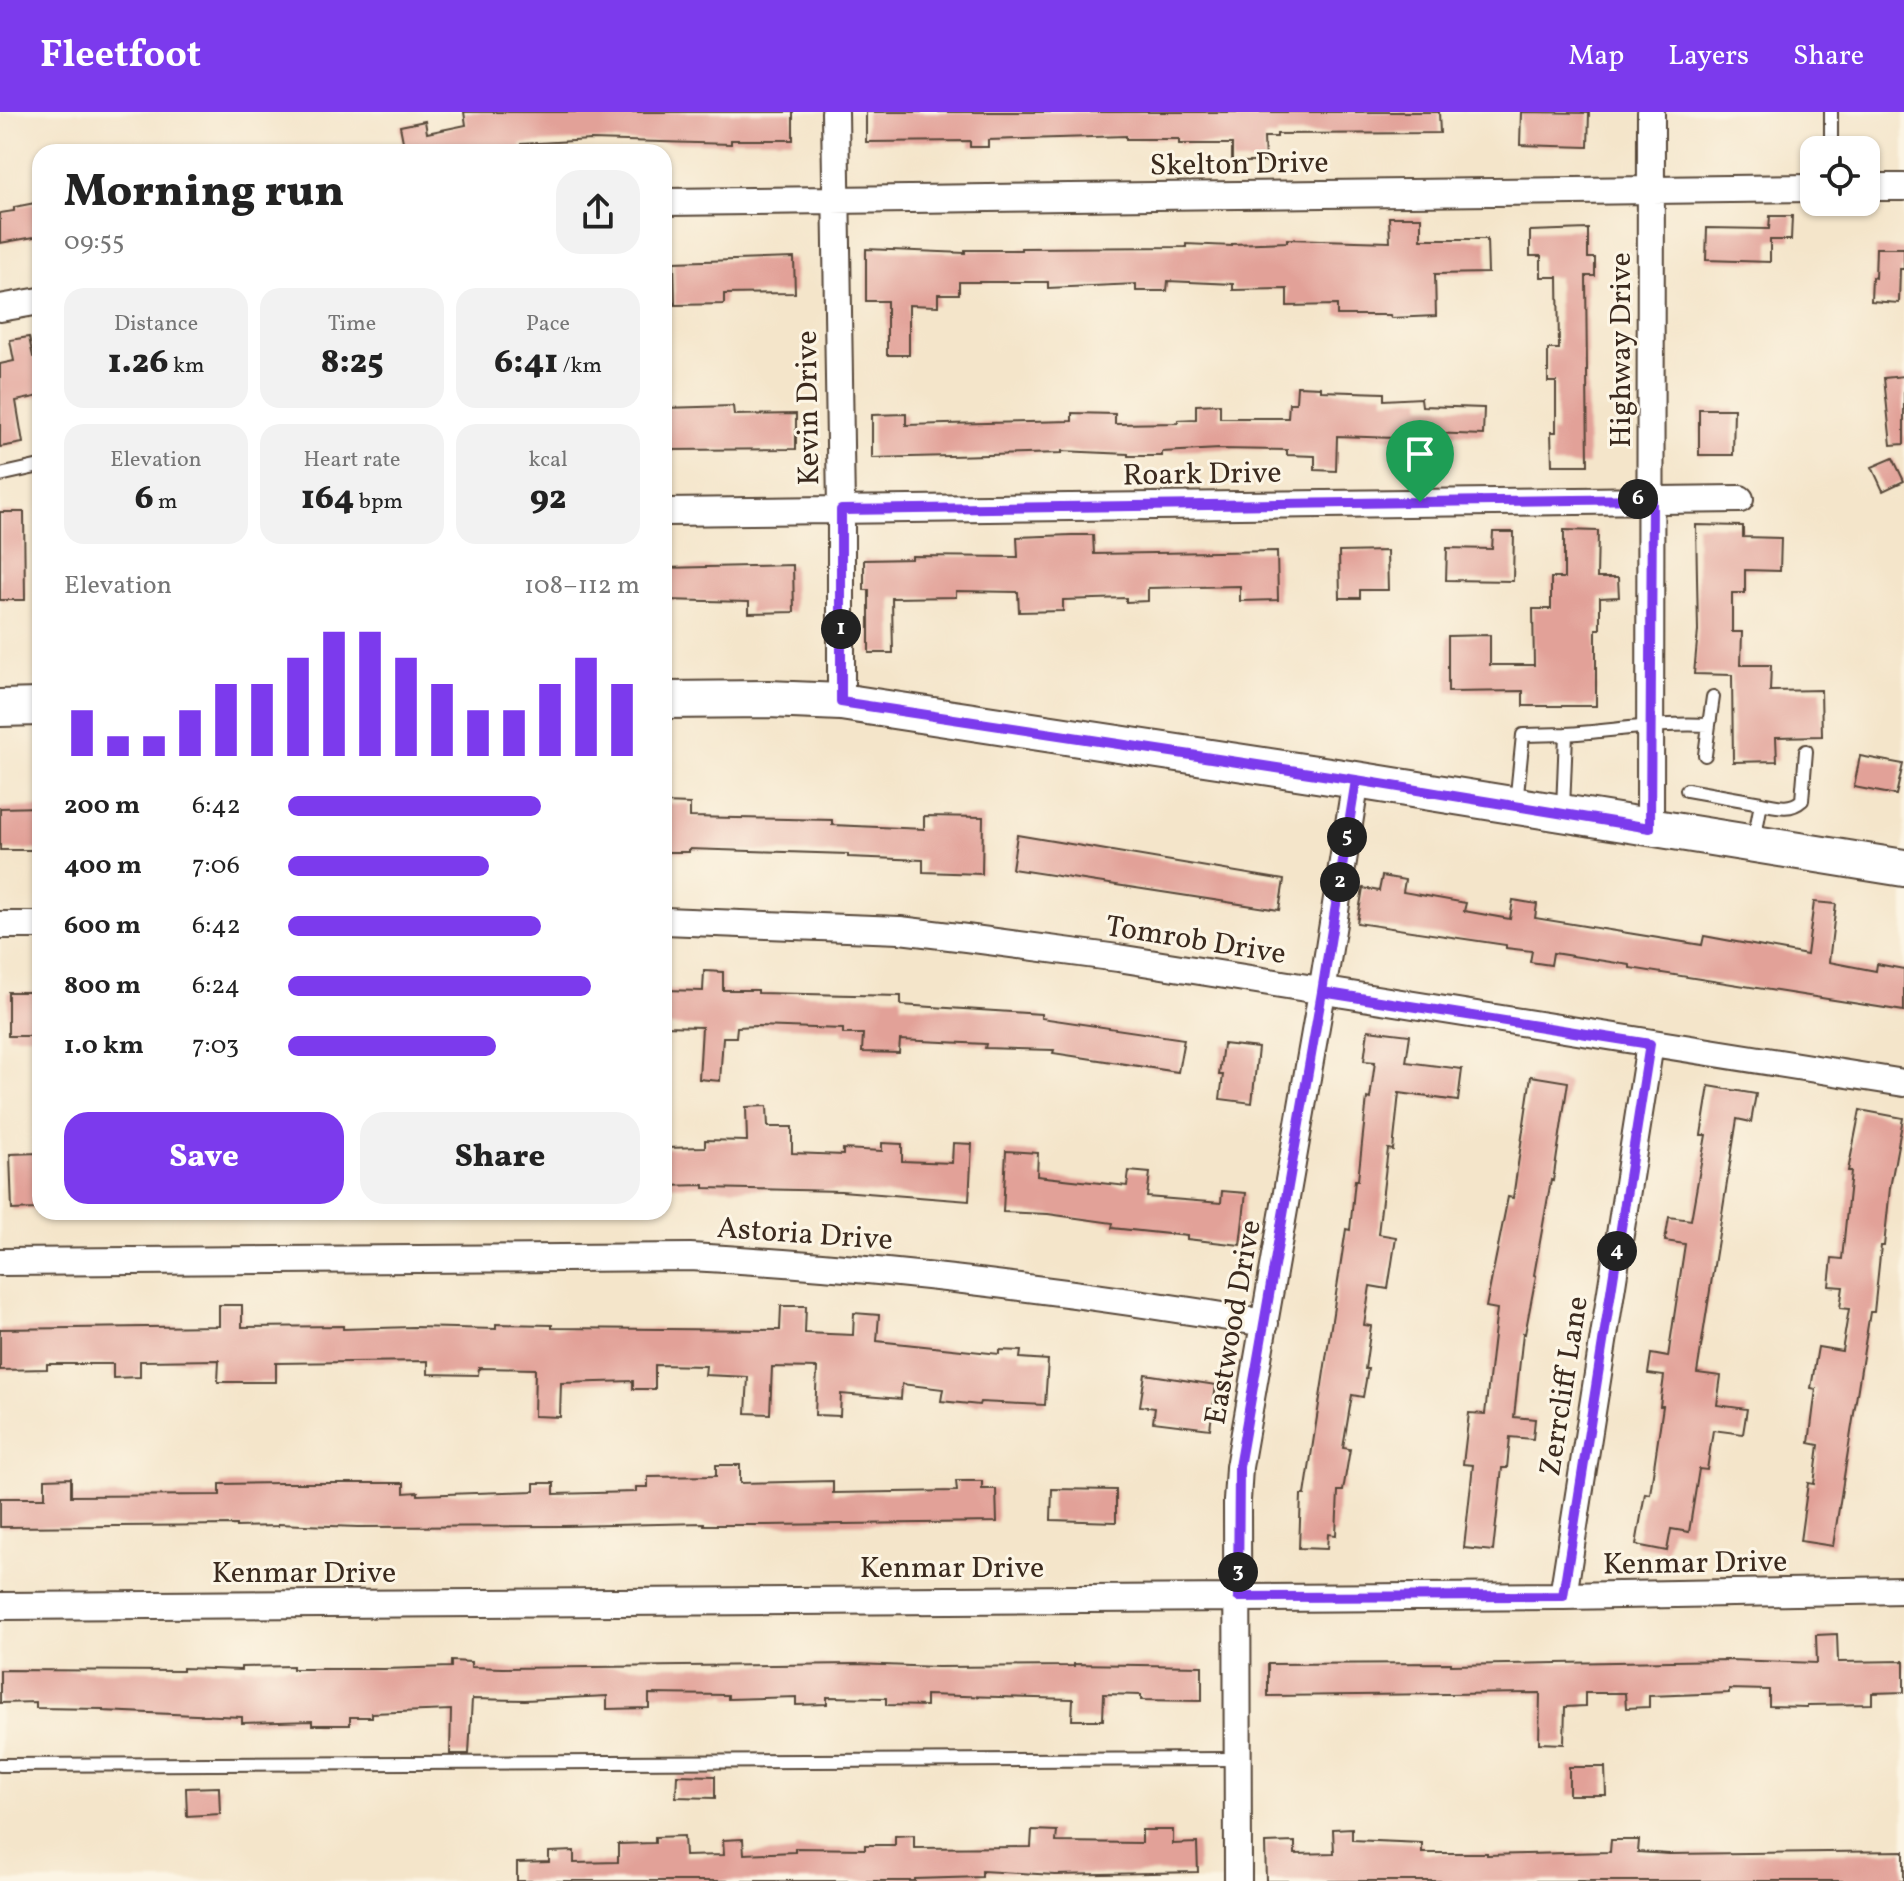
<!DOCTYPE html>
<meta charset="utf-8">
<style>
:root{--surface:#fff;--page:#f2f2f2;--text:#222;--muted:#767676;--accent:#7c3aed}
body{margin:0;font-family:Vollkorn,serif;background:var(--page);color:var(--text);height:100vh;display:flex;flex-direction:column;font-size:30px;white-space:nowrap}
*{box-sizing:border-box;margin:0}
p{font-size:26px;color:var(--muted)}
.icon{flex:none;width:44px;height:44px;fill:none;stroke:currentColor;stroke-width:2;stroke-linecap:round;stroke-linejoin:round}
.map{position:relative;flex:1;overflow:hidden}
.side{position:absolute;left:32px;top:32px;width:640px;height:1076px;display:flex;flex-direction:column;background:var(--surface);border-radius:24px;box-shadow:0 2px 6px #0004}
.side>*{flex:none}
.fabs{position:absolute;left:1800px;top:24px;display:grid;gap:16px}
.fabs a{display:grid;place-items:center;width:80px;height:80px;border-radius:16px;background:var(--surface);box-shadow:0 2px 6px #0004;font-size:40px}
.pin{position:absolute;display:grid;place-items:center;width:68px;height:68px;color:#fff;margin:-82px -34px;border-radius:50% 50% 50% 0;rotate:-45deg;box-shadow:0 0 8px #0007}
.pin .icon{rotate:45deg}
.km{position:absolute;width:40px;height:40px;margin:-20px;border-radius:50%;background:#222;color:#fff;font-size:22px;line-height:40px;text-align:center}
.round{display:grid;place-items:center;flex:none;width:84px;height:84px;border-radius:24px;background:var(--page)}
.overview{display:flex;align-items:center;justify-content:space-between;height:136px;padding:0 32px}
h1{font-size:44px;font-weight:800;line-height:60px}
.stats{display:grid;grid-template-columns:repeat(3,1fr);gap:12px;height:136px;padding:8px 32px}
.stats div{display:grid;align-content:center;border-radius:20px;background:var(--page);text-align:center}
.stats b{font-size:34px;font-weight:800}
.stats small{font-size:22px;font-weight:400}
.stats p{font-size:22px}
.chart{height:224px;padding:16px 32px}
.chart p{display:flex;justify-content:space-between}
.chart svg{width:100%;height:144px;margin-top:8px;stroke:var(--accent);stroke-width:6}
.action{display:flex;gap:16px;margin-top:auto;padding:16px 32px}
.action a{flex:1;height:92px;border-radius:24px;background:var(--accent);color:#fff;font-size:32px;font-weight:800;line-height:92px;text-align:center}
.action a+a{background:var(--page);color:var(--text)}
ul{padding:0 32px;list-style:none;font-size:26px}
li{display:grid;grid-template-columns:128px 96px 1fr;align-items:center;height:60px}
li i{height:20px;border-radius:10px;background:var(--accent)}
header{display:flex;align-items:center;gap:48px;box-sizing:border-box;height:112px;padding:0 40px;background:var(--accent);color:#fff}
header strong{font-size:38px}
nav{display:flex;gap:44px;margin-inline-start:auto;font-size:28px}
.map>svg:first-child{display:block}
.building{fill:#e2a198}
.lines{fill:none;stroke-linecap:round;stroke-linejoin:round}
.lane-casing{stroke:#574638;stroke-width:16}
.street-casing{stroke:#574638;stroke-width:30}
.secondary-casing{stroke:#574638;stroke-width:40}
.lane{stroke:#fff;stroke-width:12}
.street{stroke:#fff;stroke-width:26}
.secondary{stroke:#fff;stroke-width:36}
.route-casing{stroke:#fff;stroke-width:16}
.route{stroke:#7c3aed;stroke-width:10}
.labels{text-anchor:middle;stroke-width:6;stroke-linejoin:round;paint-order:stroke}
.street-label{font-size:30px;fill:#3b2a1e;stroke:#fcf5e5}
</style>
<header>
<strong>Fleetfoot</strong>
<nav><a>Map</a><a>Layers</a><a>Share</a></nav>
</header>
<div class="map">
<svg width="1904" height="1769" viewBox="0 0 1904 1769">
<rect width="100%" height="100%" fill="#fcf5e5"/>
<filter id="ink" filterUnits="userSpaceOnUse"><feTurbulence type="fractalNoise" baseFrequency=".0125" numOctaves="2"/><feDisplacementMap in="SourceGraphic" scale="16" xChannelSelector="R" yChannelSelector="G"/><feConvolveMatrix kernelMatrix="1 2 1 2 8 2 1 2 1" color-interpolation-filters="sRGB"/></filter>
<filter id="wash" filterUnits="userSpaceOnUse"><feTurbulence type="fractalNoise" baseFrequency=".006" numOctaves="4" result="noise"/><feDisplacementMap in="SourceGraphic" scale="32" xChannelSelector="R" yChannelSelector="G"/><feGaussianBlur stdDeviation="1.8" result="paint"/><feColorMatrix in="noise" values="0 0 0 0 0 0 0 0 0 0 0 0 0 0 0 0 0 1.4 0 .05"/><feComposite in="paint" operator="in"/></filter>
<g filter="url(#wash)">
<rect width="100%" height="100%" fill="#f4e5ca"/>
<g id="blocks">
<path class="building" d="M 464,0 L 793,0 L 793,28 L 731,28 L 731,32 L 591,28 L 521,32 L 523,40 L 405,40 L 400,14 L 425,9 L 427,21 L 466,13 Z
M 866,0 L 1439,0 L 1440,21 L 1277,22 L 1277,25 L 1264,25 L 1265,50 L 1232,50 L 1232,32 L 1179,32 L 1179,27 L 1126,27 L 1126,24 L 988,28 L 988,35 L 970,35 L 970,29 L 866,30 Z
M 1521,0 L 1589,1 L 1588,35 L 1520,33 Z
M 40,90 L 40,124 L 0,131 L 0,101 L 14,99 L 14,95 Z
M 1770,104 L 1792,104 L 1791,128 L 1770,128 L 1770,150 L 1706,148 L 1707,116 L 1769,117 Z
M 1389,105 L 1421,105 L 1421,127 L 1487,127 L 1488,161 L 1435,162 L 1436,204 L 1391,206 L 1390,203 L 1337,203 L 1337,193 L 1287,194 L 1287,177 L 1233,178 L 1233,172 L 1168,169 L 1167,179 L 1136,179 L 1136,172 L 1048,176 L 1048,170 L 959,170 L 959,182 L 938,182 L 938,194 L 909,193 L 909,243 L 887,243 L 887,189 L 866,189 L 866,137 L 965,141 L 965,138 L 1021,138 L 1021,136 L 1186,135 L 1186,132 L 1232,134 L 1232,132 L 1287,130 L 1287,127 L 1390,130 Z
M 1588,117 L 1588,146 L 1595,146 L 1595,164 L 1586,164 L 1588,353 L 1552,353 L 1551,320 L 1556,320 L 1556,270 L 1548,270 L 1548,237 L 1559,237 L 1558,165 L 1541,165 L 1541,144 L 1530,144 L 1530,119 Z
M 1876,136 L 1904,136 L 1904,157 L 1900,157 L 1899,191 L 1871,189 L 1872,165 L 1875,166 Z
M 794,146 L 795,181 L 724,182 L 724,192 L 675,193 L 674,150 Z
M 29,225 L 33,245 L 40,244 L 40,284 L 16,289 L 23,331 L 0,335 L 0,252 L 14,249 L 10,228 Z
M 1904,264 L 1904,332 L 1891,333 L 1884,266 Z
M 1297,274 L 1321,275 L 1321,279 L 1384,281 L 1384,288 L 1421,286 L 1422,294 L 1484,296 L 1483,323 L 1431,321 L 1432,338 L 1397,339 L 1396,326 L 1337,324 L 1336,359 L 1315,358 L 1315,344 L 1287,343 L 1287,338 L 1220,337 L 1162,340 L 1162,344 L 1128,344 L 1128,342 L 1062,339 L 1062,341 L 872,346 L 872,303 L 906,302 L 906,313 L 1072,309 L 1072,301 L 1115,302 L 1115,312 L 1178,311 L 1178,308 L 1196,307 L 1196,293 L 1220,292 L 1220,306 L 1288,306 L 1289,291 L 1296,291 Z
M 733,294 L 734,303 L 796,302 L 796,337 L 664,338 L 664,296 Z
M 1699,297 L 1734,297 L 1733,343 L 1699,343 Z
M 1893,346 L 1904,369 L 1883,379 L 1872,355 Z
M 0,400 L 24,400 L 25,488 L 0,488 Z
M 1696,413 L 1743,414 L 1743,425 L 1781,426 L 1780,459 L 1745,458 L 1745,481 L 1732,481 L 1732,520 L 1742,520 L 1741,553 L 1771,553 L 1770,579 L 1821,578 L 1822,624 L 1776,625 L 1777,649 L 1733,650 L 1732,563 L 1694,562 L 1698,519 Z
M 1564,418 L 1598,419 L 1597,466 L 1618,466 L 1619,485 L 1600,486 L 1600,517 L 1596,517 L 1596,594 L 1523,594 L 1523,579 L 1448,580 L 1448,524 L 1490,523 L 1490,553 L 1534,553 L 1533,497 L 1551,497 L 1551,466 L 1564,466 Z
M 1493,420 L 1514,420 L 1513,469 L 1446,468 L 1447,436 L 1492,437 Z
M 1072,423 L 1093,423 L 1094,442 L 1277,439 L 1278,488 L 1240,489 L 1240,474 L 1148,476 L 1148,489 L 1126,490 L 1126,486 L 1063,488 L 1063,499 L 1019,500 L 1018,480 L 956,479 L 956,485 L 892,486 L 893,541 L 869,541 L 869,478 L 864,478 L 864,448 L 912,447 L 912,444 L 1018,445 L 1017,425 Z
M 1387,439 L 1388,478 L 1360,478 L 1360,486 L 1340,486 L 1339,440 Z
M 793,453 L 794,500 L 749,501 L 749,490 L 664,488 L 664,456 Z
M 1860,644 L 1903,652 L 1896,683 L 1854,675 Z
M 664,691 L 690,692 L 690,705 L 832,708 L 832,713 L 924,717 L 924,704 L 983,705 L 982,762 L 923,760 L 923,748 L 848,745 L 848,742 L 689,737 L 689,740 L 664,740 Z
M 40,695 L 40,738 L 0,738 L 0,696 Z
M 1017,723 L 1284,768 L 1279,798 L 1012,757 Z
M 1382,764 L 1405,768 L 1403,780 L 1466,791 L 1464,799 L 1510,807 L 1513,788 L 1537,792 L 1535,806 L 1702,833 L 1704,824 L 1807,843 L 1814,790 L 1836,792 L 1829,850 L 1876,859 L 1877,852 L 1904,857 L 1904,899 L 1630,856 L 1630,853 L 1553,841 L 1551,853 L 1530,850 L 1532,839 L 1506,836 L 1506,833 L 1357,811 L 1363,776 L 1379,779 Z
M 704,859 L 723,860 L 723,878 L 758,878 L 758,881 L 901,884 L 901,893 L 1041,902 L 1041,906 L 1184,927 L 1178,960 L 1053,941 L 1054,938 L 985,936 L 986,932 L 900,928 L 899,941 L 862,940 L 863,922 L 843,922 L 843,917 L 757,914 L 737,915 L 736,925 L 723,925 L 720,969 L 699,967 L 702,915 L 664,914 L 664,878 L 703,879 Z
M 8,880 L 40,880 L 40,924 L 8,924 Z
M 1368,918 L 1410,923 L 1406,950 L 1462,957 L 1458,989 L 1399,981 L 1393,1038 L 1388,1037 L 1378,1122 L 1396,1125 L 1388,1177 L 1370,1174 L 1364,1213 L 1371,1214 L 1365,1257 L 1368,1257 L 1363,1285 L 1352,1283 L 1343,1336 L 1350,1337 L 1343,1379 L 1338,1379 L 1336,1423 L 1328,1422 L 1327,1437 L 1299,1436 L 1301,1383 L 1305,1383 L 1346,1117 L 1350,1118 L 1355,1068 L 1358,1068 L 1367,986 L 1370,987 L 1375,950 L 1364,949 Z
M 1223,932 L 1258,936 L 1252,991 L 1220,987 L 1223,963 L 1219,963 Z
M 1531,964 L 1568,970 L 1553,1069 L 1551,1068 L 1534,1163 L 1536,1164 L 1525,1222 L 1523,1221 L 1514,1305 L 1535,1307 L 1533,1327 L 1510,1325 L 1507,1356 L 1502,1356 L 1493,1439 L 1464,1436 L 1473,1353 L 1463,1352 L 1469,1301 L 1485,1302 L 1497,1197 L 1486,1195 L 1508,1085 L 1513,1086 Z
M 1709,974 L 1756,982 L 1751,1010 L 1737,1007 L 1697,1261 L 1721,1264 L 1717,1293 L 1747,1297 L 1743,1322 L 1713,1318 L 1707,1358 L 1699,1357 L 1689,1420 L 1671,1417 L 1667,1439 L 1636,1433 L 1645,1381 L 1650,1382 L 1663,1294 L 1660,1294 L 1664,1264 L 1648,1262 L 1651,1242 L 1668,1245 L 1685,1132 L 1665,1129 L 1669,1105 L 1691,1108 L 1706,1023 L 1701,1023 Z
M 767,994 L 768,1015 L 792,1015 L 792,1041 L 843,1043 L 843,1037 L 882,1039 L 882,1031 L 902,1032 L 902,1049 L 952,1051 L 953,1031 L 972,1032 L 969,1089 L 841,1079 L 704,1076 L 704,1073 L 664,1074 L 664,1036 L 705,1035 L 705,1028 L 747,1029 L 746,995 Z
M 1860,998 L 1903,1006 L 1890,1076 L 1884,1134 L 1881,1134 L 1874,1200 L 1870,1200 L 1833,1434 L 1800,1429 L 1808,1371 L 1814,1372 L 1819,1333 L 1809,1331 L 1816,1277 L 1811,1276 L 1818,1235 L 1842,1239 L 1849,1197 L 1840,1196 L 1843,1175 L 1829,1174 L 1832,1146 L 1842,1147 L 1851,1059 L 1848,1059 Z
M 1006,1039 L 1038,1041 L 1037,1064 L 1127,1074 L 1129,1059 L 1150,1061 L 1147,1085 L 1221,1091 L 1222,1079 L 1246,1081 L 1240,1133 L 1187,1127 L 1187,1124 L 1112,1116 L 1113,1111 L 1048,1102 L 1003,1100 Z
M 40,1041 L 40,1077 L 36,1077 L 36,1097 L 12,1098 L 10,1042 Z
M 219,1193 L 242,1193 L 242,1215 L 343,1214 L 343,1217 L 413,1215 L 496,1217 L 496,1212 L 552,1213 L 552,1216 L 780,1218 L 781,1194 L 806,1194 L 805,1221 L 853,1223 L 854,1201 L 879,1203 L 877,1229 L 999,1242 L 999,1238 L 1021,1239 L 1020,1246 L 1048,1248 L 1045,1293 L 980,1290 L 979,1293 L 941,1289 L 943,1277 L 902,1272 L 901,1287 L 841,1282 L 840,1304 L 815,1303 L 817,1256 L 772,1255 L 770,1302 L 746,1301 L 748,1265 L 705,1263 L 706,1254 L 655,1253 L 655,1277 L 633,1277 L 633,1269 L 561,1271 L 560,1305 L 534,1304 L 535,1257 L 479,1256 L 478,1263 L 428,1262 L 428,1249 L 276,1251 L 276,1270 L 218,1270 L 219,1248 L 140,1249 L 140,1265 L 113,1266 L 113,1252 L 47,1252 L 47,1257 L 0,1258 L 0,1217 L 219,1214 Z
M 1145,1262 L 1216,1273 L 1210,1317 L 1153,1310 L 1155,1296 L 1140,1294 Z
M 716,1353 L 740,1353 L 740,1371 L 833,1369 L 833,1381 L 957,1379 L 956,1369 L 982,1369 L 982,1377 L 996,1377 L 997,1410 L 766,1413 L 704,1413 L 704,1411 L 565,1414 L 358,1415 L 278,1412 L 278,1414 L 236,1415 L 236,1413 L 0,1415 L 0,1386 L 45,1386 L 45,1367 L 71,1366 L 71,1384 L 220,1383 L 220,1372 L 283,1371 L 404,1371 L 404,1381 L 418,1380 L 418,1383 L 534,1379 L 534,1371 L 554,1371 L 554,1382 L 636,1380 L 636,1375 L 648,1375 L 648,1365 L 716,1364 Z
M 1052,1377 L 1116,1378 L 1116,1410 L 1051,1408 Z
M 1837,1522 L 1838,1550 L 1904,1549 L 1904,1580 L 1872,1581 L 1872,1592 L 1807,1593 L 1807,1595 L 1769,1594 L 1769,1578 L 1729,1577 L 1729,1581 L 1649,1584 L 1649,1595 L 1626,1596 L 1625,1581 L 1585,1581 L 1585,1594 L 1565,1595 L 1564,1632 L 1539,1631 L 1540,1581 L 1268,1584 L 1268,1552 L 1451,1551 L 1451,1553 L 1729,1548 L 1817,1551 L 1816,1523 Z
M 451,1549 L 471,1550 L 471,1555 L 503,1556 L 856,1552 L 938,1555 L 1074,1554 L 1074,1552 L 1202,1554 L 1202,1589 L 1141,1588 L 1141,1583 L 1104,1582 L 1103,1608 L 1072,1608 L 1073,1587 L 926,1583 L 926,1594 L 886,1593 L 886,1586 L 827,1585 L 827,1592 L 796,1593 L 796,1585 L 728,1587 L 728,1583 L 649,1582 L 649,1596 L 607,1597 L 607,1584 L 525,1588 L 472,1587 L 469,1642 L 450,1642 L 451,1598 L 372,1601 L 372,1605 L 350,1605 L 350,1613 L 312,1613 L 312,1609 L 242,1611 L 242,1605 L 103,1599 L 103,1597 L 36,1596 L 36,1590 L 0,1591 L 0,1558 L 183,1559 L 183,1556 L 241,1558 L 241,1555 L 293,1554 L 293,1557 L 384,1557 L 451,1555 Z
M 1569,1655 L 1605,1655 L 1606,1683 L 1569,1683 Z
M 677,1663 L 715,1664 L 715,1686 L 676,1685 Z
M 219,1675 L 220,1702 L 187,1704 L 186,1676 Z
M 1352,1716 L 1352,1728 L 1422,1731 L 1422,1741 L 1487,1741 L 1487,1743 L 1610,1740 L 1611,1728 L 1639,1728 L 1638,1740 L 1669,1742 L 1904,1739 L 1904,1769 L 1266,1769 L 1265,1731 L 1295,1730 L 1295,1742 L 1334,1741 L 1333,1717 Z
M 1032,1718 L 1057,1719 L 1056,1730 L 1142,1731 L 1142,1718 L 1173,1718 L 1173,1732 L 1197,1731 L 1198,1760 L 1055,1763 L 982,1759 L 982,1765 L 915,1767 L 915,1769 L 517,1769 L 517,1751 L 549,1750 L 549,1740 L 574,1739 L 574,1751 L 618,1750 L 618,1732 L 655,1731 L 655,1725 L 684,1724 L 685,1744 L 724,1743 L 723,1728 L 743,1727 L 744,1742 L 795,1740 L 795,1736 L 865,1737 L 865,1733 L 895,1733 L 895,1724 L 914,1723 L 914,1736 L 1031,1735 Z"/>
</g>
</g>
<g filter="url(#ink)">
<use href="#blocks" fill-opacity="0" stroke="#574638" stroke-width="2"/>
<g class="lines">
<defs>
<path id="lane" d="M 1831,0 L 1831,38
M 0,363 L 40,354
M 1709,613 L 1713,585
M 1687,678 L 1761,691
M 1516,692 L 1523,623 L 1566,622
M 1563,697 L 1566,622 C 1614,619 1662,610 1709,613 L 1705,643
M 1754,729 L 1761,691 C 1776,694 1790,699 1802,688 L 1806,639
M 0,1653 L 1238,1647"/>
<path id="street" d="M 835,0 L 841,398 L 841,590
M 1866,75 L 1904,75
M 664,90 L 1814,76
M 0,196 L 40,189
M 664,400 L 1740,387
M 1650,716 L 1651,0
M 664,809 L 900,818 L 966,826 L 1118,846 L 1904,971
M 0,813 L 40,813
M 0,1150 L 690,1145 C 884,1155 1074,1179 1265,1211
M 1563,1484 L 1650,932
M 0,1494 L 1563,1484 L 1904,1478
M 1238,1769 L 1237,1389 L 1239,1355 L 1322,880 L 1356,668"/>
<path id="secondary" d="M 664,588 L 768,587 L 841,590 L 1356,668 L 1904,756
M 0,596 L 40,595"/>
</defs>
<use href="#lane" class="lane-casing"/>
<use href="#street" class="street-casing"/>
<use href="#secondary" class="secondary-casing"/>
<use href="#lane" class="lane"/>
<use href="#street" class="street"/>
<use href="#secondary" class="secondary"/>
</g>
</g>
<g class="lines" filter="url(#ink)">
<defs>
<path id="route" d="M 1420,390 L 841,398 L 841,590 L 1356,668 L 1322,880 L 1239,1355 L 1238,1485 L 1563,1484 L 1650,932 L 1322,880 L 1356,668 L 1650,716 L 1652,387 L 1420,390"/>
</defs>
<use href="#route" class="route-casing"/>
<use href="#route" class="route"/>
</g>
<g class="labels">
<g class="street-label">
<text transform="translate(1239 51) rotate(-1)" y="10">Skelton Drive</text>
<text transform="translate(1620 238) rotate(-90)" y="10">Highway Drive</text>
<text transform="translate(807 296) rotate(-91)" y="10">Kevin Drive</text>
<text transform="translate(1202 361) rotate(-1)" y="10">Roark Drive</text>
<text transform="translate(1196 827) rotate(9)" y="10">Tomrob Drive</text>
<text transform="translate(805 1121) rotate(4)" y="10">Astoria Drive</text>
<text transform="translate(1232 1210) rotate(-80)" y="10">Eastwood Drive</text>
<text transform="translate(1563 1274) rotate(-81)" y="10">Zerrcliff Lane</text>
<text transform="translate(1695 1450) rotate(-1)" y="10">Kenmar Drive</text>
<text x="952" y="1465">Kenmar Drive</text>
<text x="304" y="1470">Kenmar Drive</text>
</g>
</g>
</svg>
<div class="fabs">
<a><svg class="icon" aria-label="locate" viewBox="0 0 24 24"><circle cx="12" cy="12" r="6"/><path d="M12 2v4M12 18v4M2 12h4M18 12h4"/></svg></a>
</div>
<div class="pin" style="left:1420px;top:390px;background:#1e9e55"><svg class="icon" aria-label="arrive" viewBox="0 0 24 24"><path d="M6 21V4h12l-3 4 3 4H6"/></svg></div>
<b class="km" style="left:841px;top:517px">1</b>
<b class="km" style="left:1340px;top:770px">2</b>
<b class="km" style="left:1238px;top:1460px">3</b>
<b class="km" style="left:1617px;top:1139px">4</b>
<b class="km" style="left:1347px;top:725px">5</b>
<b class="km" style="left:1638px;top:387px">6</b>
<section class="side">
<div class="overview"><div><h1>Morning run</h1><p>09:55</p></div><a class="round"><svg class="icon" aria-label="share" viewBox="0 0 24 24"><path d="M12 15V3M7 8l5-5 5 5M5 13v7h14v-7"/></svg></a></div>
<div class="stats">
<div><p>Distance</p><b>1.26<small> km</small></b></div>
<div><p>Time</p><b>8:25</b></div>
<div><p>Pace</p><b>6:41<small> /km</small></b></div>
</div>
<div class="stats">
<div><p>Elevation</p><b>6<small> m</small></b></div>
<div><p>Heart rate</p><b>164<small> bpm</small></b></div>
<div><p>kcal</p><b>92</b></div>
</div>
<div class="chart"><p><span>Elevation</span>108–112 m</p>
<svg viewBox="0 0 160 44" preserveAspectRatio="none"><path d="M5 44V30M15 44V38M25 44V38M35 44V30M45 44V22M55 44V22M65 44V14M75 44V6M85 44V6M95 44V14M105 44V22M115 44V30M125 44V30M135 44V22M145 44V14M155 44V22"/></svg>
</div>
<ul>
<li><b>200 m</b>6:42<i style="width:72%"></i></li>
<li><b>400 m</b>7:06<i style="width:57%"></i></li>
<li><b>600 m</b>6:42<i style="width:72%"></i></li>
<li><b>800 m</b>6:24<i style="width:86%"></i></li>
<li><b>1.0 km</b>7:03<i style="width:59%"></i></li>
</ul>
<div class="action"><a>Save</a><a>Share</a></div>
</section>
</div>
